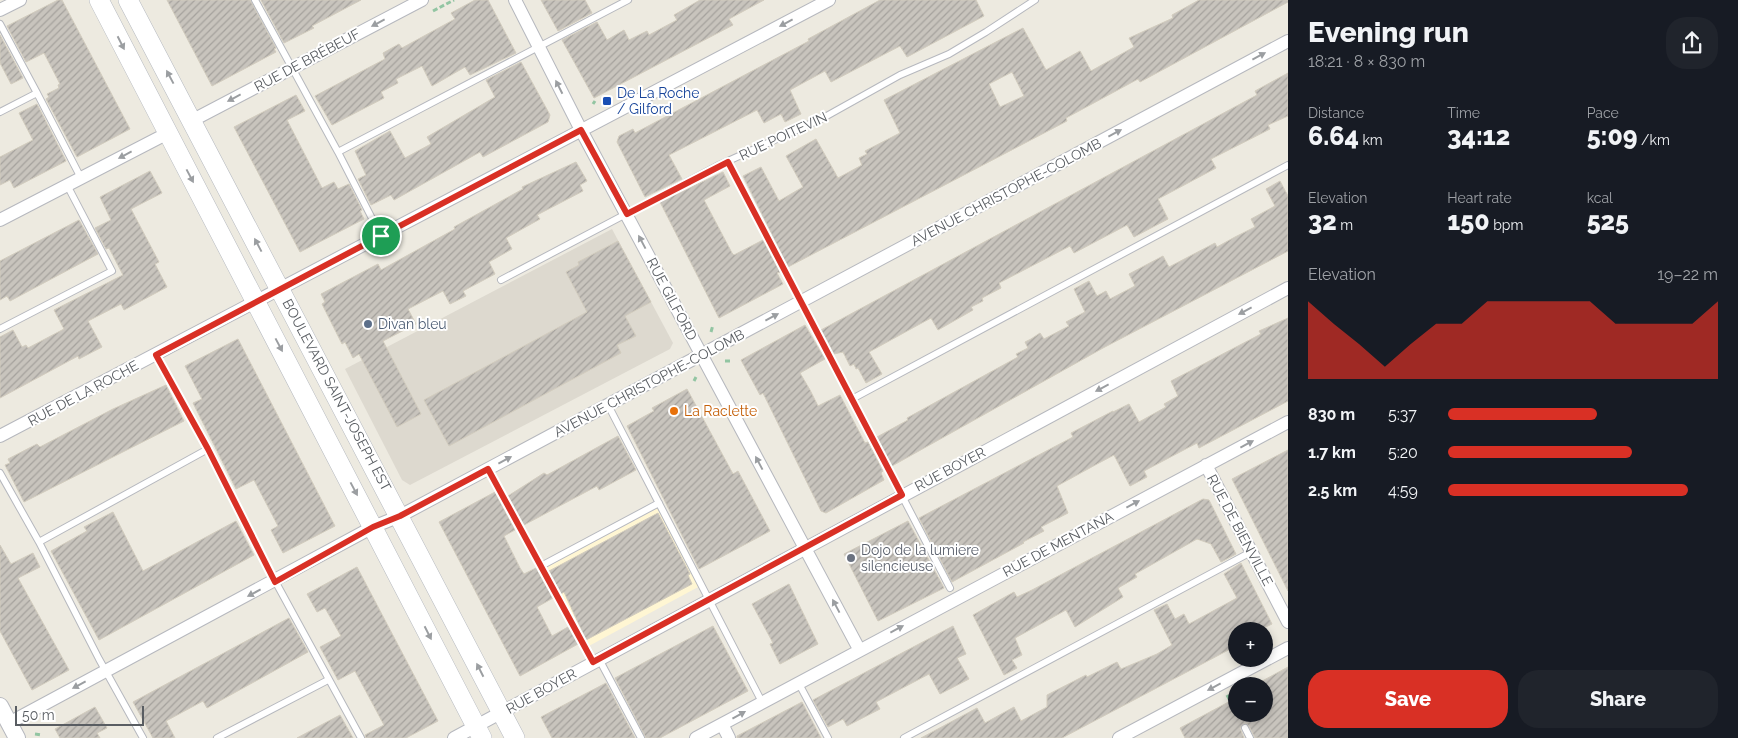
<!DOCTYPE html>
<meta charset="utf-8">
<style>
:root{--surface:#171b24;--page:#20242c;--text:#f1f3f6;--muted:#9ea1a6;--accent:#d93025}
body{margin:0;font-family:Raleway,sans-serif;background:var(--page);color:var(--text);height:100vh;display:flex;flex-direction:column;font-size:19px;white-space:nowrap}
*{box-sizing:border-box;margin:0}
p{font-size:16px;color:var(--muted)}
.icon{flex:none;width:28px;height:28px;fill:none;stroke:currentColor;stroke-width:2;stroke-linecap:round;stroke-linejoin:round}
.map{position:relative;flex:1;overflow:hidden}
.sheet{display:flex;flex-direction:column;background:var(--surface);width:450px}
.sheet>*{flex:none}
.fabs{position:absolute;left:1228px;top:622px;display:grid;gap:10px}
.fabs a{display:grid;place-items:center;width:45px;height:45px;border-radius:50%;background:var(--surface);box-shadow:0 2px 8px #0003;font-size:25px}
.scale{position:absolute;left:15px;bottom:12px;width:129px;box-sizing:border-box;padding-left:5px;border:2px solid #595d62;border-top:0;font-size:14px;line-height:18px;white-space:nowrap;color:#595d62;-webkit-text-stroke:4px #fff;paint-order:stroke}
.pin{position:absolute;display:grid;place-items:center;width:42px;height:42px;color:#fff;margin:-21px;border:2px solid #fff;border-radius:50%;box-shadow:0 1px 5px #0007}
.round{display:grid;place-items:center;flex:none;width:52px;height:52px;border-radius:20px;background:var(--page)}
.summary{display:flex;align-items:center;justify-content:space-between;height:85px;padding:0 20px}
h1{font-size:28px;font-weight:800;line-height:38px}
.metrics{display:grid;grid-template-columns:repeat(3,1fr);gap:8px;height:85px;padding:5px 20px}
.metrics div{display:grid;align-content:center}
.metrics b{font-size:25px;font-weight:800}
.metrics small{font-size:14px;font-weight:400}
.metrics p{font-size:14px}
.chart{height:140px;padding:10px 20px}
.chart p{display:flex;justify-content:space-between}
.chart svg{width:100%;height:90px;margin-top:5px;fill:var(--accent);opacity:.7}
.button{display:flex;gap:10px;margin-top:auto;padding:10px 20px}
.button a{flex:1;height:58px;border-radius:20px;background:var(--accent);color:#fff;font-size:20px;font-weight:800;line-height:58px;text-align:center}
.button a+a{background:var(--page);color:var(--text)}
ul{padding:0 20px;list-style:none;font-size:16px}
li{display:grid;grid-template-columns:80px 60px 1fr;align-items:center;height:38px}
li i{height:12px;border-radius:6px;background:var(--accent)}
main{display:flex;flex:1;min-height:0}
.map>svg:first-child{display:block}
.commercial{fill:#fff6d3}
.education{fill:#ddd9cf}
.building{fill:url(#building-hatch);stroke:#d2ccbe;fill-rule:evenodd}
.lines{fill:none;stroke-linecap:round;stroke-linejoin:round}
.service-casing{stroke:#b6b8be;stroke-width:8}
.minor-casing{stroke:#b6b8be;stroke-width:14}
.tertiary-casing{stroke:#b6b8be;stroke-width:18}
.secondary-casing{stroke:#b6bac0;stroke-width:20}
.path{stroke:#92c5a2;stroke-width:3;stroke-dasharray:5 2.5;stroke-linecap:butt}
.service{stroke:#fff;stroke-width:6}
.minor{stroke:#fff;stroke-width:12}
.tertiary{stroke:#fff;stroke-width:16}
.secondary{stroke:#fff;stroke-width:19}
.oneway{fill:#9b9ea1}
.route-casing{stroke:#fff;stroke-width:10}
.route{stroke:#d93025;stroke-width:6}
.transit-dot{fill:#1a4fb4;stroke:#fff;stroke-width:2}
.service-dot{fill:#5c6f8a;stroke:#fff;stroke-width:2}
.food-dot{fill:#e8710a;stroke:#fff;stroke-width:2}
.worship-dot{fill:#6b7280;stroke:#fff;stroke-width:2}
.labels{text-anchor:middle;stroke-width:4;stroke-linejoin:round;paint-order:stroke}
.street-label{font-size:14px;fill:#595d62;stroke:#fff}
.transit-label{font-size:14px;fill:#164399;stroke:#fff;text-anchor:start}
.service-label{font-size:14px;fill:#4e5e75;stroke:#fff;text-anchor:start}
.food-label{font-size:14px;fill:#c56008;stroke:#fff;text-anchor:start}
.worship-label{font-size:14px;fill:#5b616d;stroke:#fff;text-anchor:start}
</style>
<main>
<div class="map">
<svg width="1288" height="738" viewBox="0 0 1288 738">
<defs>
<pattern id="building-hatch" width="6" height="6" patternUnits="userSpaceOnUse" patternTransform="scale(1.25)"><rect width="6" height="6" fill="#c8c4bd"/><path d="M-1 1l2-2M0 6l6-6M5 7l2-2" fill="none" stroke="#a5a29d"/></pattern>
</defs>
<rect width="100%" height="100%" fill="#edeae0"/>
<path class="commercial" d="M 658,508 L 700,586 L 587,647 L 545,568 Z"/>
<path class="education" d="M 612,229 L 673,343 L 670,349 L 410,485 L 402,480 L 345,369 Z"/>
<path class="building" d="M 58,0 L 62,0 L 130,129 L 77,157 L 46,99 L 49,97 L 47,94 L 59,88 L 58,85 L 60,84 L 44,53 L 26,62 L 7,26 Z
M 167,0 L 250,0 L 276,48 L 274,49 L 276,52 L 212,86 Z
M 261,0 L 361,0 L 312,26 L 314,28 L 284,43 Z
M 475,0 L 488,0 L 516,53 L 470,75 L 465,67 L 432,86 L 422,66 L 396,79 L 398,83 L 381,92 L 384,98 L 332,125 L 315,96 L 385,59 L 383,53 L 399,44 L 402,48 L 455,19 L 451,13 Z
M 541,0 L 585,0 L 592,13 L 558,31 Z
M 700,0 L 764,0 L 729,19 L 733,25 L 594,98 L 562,40 L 597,22 L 607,40 L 624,30 L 629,40 L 647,31 L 649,35 L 677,20 L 674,15 Z
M 880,0 L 976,0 L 984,16 L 907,57 L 900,46 L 831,82 L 825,71 L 790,90 L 801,114 L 785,122 L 781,114 L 764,123 L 757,110 L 669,155 L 682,179 L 645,197 L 617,142 L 619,136 L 633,129 L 635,133 L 809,41 L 808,39 Z
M 1199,0 L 1288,0 L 1288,2 L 1140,82 L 1138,79 L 1066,118 L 1067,121 L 788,267 L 743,176 L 761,167 L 779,201 L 803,187 L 786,156 L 816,139 L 838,178 L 862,165 L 859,158 L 867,154 L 865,151 L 900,133 L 884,100 L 1023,28 L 1046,70 L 1080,51 L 1091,71 L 1134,47 L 1129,38 L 1173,18 L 1172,15 ZM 1012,72 L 1024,96 L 1000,107 L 989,84 Z
M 0,35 L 23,78 L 11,84 L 0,63 Z
M 521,62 L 550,115 L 548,122 L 483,157 L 480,152 L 394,200 L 391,195 L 371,205 L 358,179 L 366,175 L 355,151 L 390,131 L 405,158 L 431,144 L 427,137 L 495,97 L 486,80 Z
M 1288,73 L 1288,116 L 1268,125 L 1270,129 L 1211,159 L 1216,168 L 1158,199 L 1168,219 L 1134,237 L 1127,225 L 1074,253 L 1070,246 L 999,283 L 1001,288 L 982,298 L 983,301 L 971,307 L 973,310 L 938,330 L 931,318 L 918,325 L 869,352 L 882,374 L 866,383 L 858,368 L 856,369 L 854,364 L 850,366 L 843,352 L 834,354 L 821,330 L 1257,95 L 1255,91 Z
M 296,95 L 305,111 L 287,120 L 322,188 L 334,182 L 338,189 L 349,184 L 362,210 L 360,211 L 364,219 L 300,252 L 234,127 Z
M 37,104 L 66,161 L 14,188 L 10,180 L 0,185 L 0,157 L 33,140 L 19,113 Z
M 576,162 L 587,181 L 580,185 L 583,191 L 537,215 L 540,219 L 506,238 L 512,249 L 489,262 L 495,274 L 463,291 L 466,296 L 450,304 L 443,291 L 408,309 L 416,324 L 383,341 L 421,414 L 397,427 L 359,354 L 353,358 L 345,342 L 342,344 L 322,304 L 325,302 L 321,294 L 378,264 L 381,270 L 455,229 L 454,227 L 523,189 L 522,187 Z
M 150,171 L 162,193 L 131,209 L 159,262 L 155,264 L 167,287 L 124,310 L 121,304 L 88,321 L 102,347 L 79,359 L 78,356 L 0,398 L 0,337 L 13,330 L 22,347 L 26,345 L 28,348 L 64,329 L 54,310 L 123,275 L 109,248 L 106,249 L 95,228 L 111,220 L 100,197 Z
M 723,172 L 730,186 L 704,200 L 732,253 L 734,255 L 763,240 L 780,272 L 777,273 L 783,284 L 719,318 L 660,202 Z
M 1280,181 L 1288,196 L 1288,251 L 1103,348 L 892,466 L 877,437 L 908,420 L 907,418 L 1018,357 L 1016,354 L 1028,348 L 1025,342 L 1031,339 L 1040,333 L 1044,339 L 1069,326 L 1066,322 L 1085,312 L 1074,289 L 1089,281 L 1097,296 L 1106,291 L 1110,299 L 1135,286 L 1129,274 L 1163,256 L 1169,267 L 1215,243 L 1217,247 L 1235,237 L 1255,227 L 1251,219 L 1275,206 L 1266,189 Z
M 79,220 L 98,254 L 10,301 L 7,296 L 0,300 L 0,261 Z
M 618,241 L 651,302 L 625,316 L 636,336 L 617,345 L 621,353 L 449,446 L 424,400 L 587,312 L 566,272 L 579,265 L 578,262 Z
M 1288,318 L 1288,401 L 1199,448 L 1197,443 L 1144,471 L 1147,477 L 1130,486 L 1114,455 L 1097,464 L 1057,486 L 1068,513 L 1041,527 L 1044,531 L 1023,542 L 1024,543 L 952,582 L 919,518 L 1073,437 L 1071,433 L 1113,411 L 1113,412 L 1129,404 L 1139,422 L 1166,407 L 1164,404 L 1178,396 L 1171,381 L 1261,334 L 1259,331 Z
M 805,325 L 825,359 L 800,373 L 810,390 L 818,406 L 840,395 L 865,443 L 868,442 L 883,471 L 881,473 L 884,480 L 826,513 L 821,511 L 763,393 L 760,395 L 741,360 Z
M 238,339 L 335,526 L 283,553 L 271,530 L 278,526 L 254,480 L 236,489 L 193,403 L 202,399 L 185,366 Z
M 166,385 L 184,421 L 24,502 L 5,465 L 10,463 L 8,459 L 37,444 L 40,447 L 113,409 Z
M 687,389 L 733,474 L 738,471 L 770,531 L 699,569 L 627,426 L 654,411 L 652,408 Z
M 618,436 L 636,470 L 599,490 L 597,486 L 524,525 L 508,496 L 544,473 L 547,475 Z
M 1288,450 L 1288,591 L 1232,479 Z
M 495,492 L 515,530 L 504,536 L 520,568 L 524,574 L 536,568 L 553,598 L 537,607 L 552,636 L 568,627 L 578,644 L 520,676 L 439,522 Z
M 1203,499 L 1209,500 L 1236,554 L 1221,562 L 1211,544 L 1197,539 L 1135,574 L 1137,577 L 1118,588 L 1123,597 L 1075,627 L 1066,610 L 1015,638 L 1022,655 L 1012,660 L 1017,668 L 1004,675 L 973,615 L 1014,592 L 1017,597 L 1032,590 Z
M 113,512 L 143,571 L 236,521 L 254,555 L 99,640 L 51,551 L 87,531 L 84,527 Z
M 658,513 L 690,574 L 688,575 L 692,584 L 586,640 L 564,592 L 561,594 L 549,571 Z
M 908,521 L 944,588 L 878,621 L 844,554 Z
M 0,545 L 11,564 L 33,553 L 40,567 L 18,578 L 69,670 L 32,690 L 0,631 Z
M 1241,563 L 1272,624 L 1257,631 L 1236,631 L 1236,646 L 1062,738 L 921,738 L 977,708 L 985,723 L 1014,707 L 1021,721 L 1047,707 L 1047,695 L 1086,675 L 1087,677 L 1117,662 L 1121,669 L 1157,654 L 1172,645 L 1154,610 L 1167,604 L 1175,619 L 1184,614 L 1189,624 L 1237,598 L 1224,574 Z
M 357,567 L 438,721 L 406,738 L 366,738 L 365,735 L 384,725 L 355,671 L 338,680 L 320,647 L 341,636 L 325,608 L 317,612 L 307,594 Z
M 789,584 L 818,644 L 780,664 L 770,644 L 773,643 L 752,604 Z
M 289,618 L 308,652 L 207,708 L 203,701 L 166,721 L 175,738 L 153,738 L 133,702 Z
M 713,626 L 748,691 L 660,738 L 646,738 L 615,678 Z
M 953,626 L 966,654 L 957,658 L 969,679 L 940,694 L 929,674 L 876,702 L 880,709 L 847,726 L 843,719 L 828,727 L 813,700 Z
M 1288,667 L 1288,738 L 1255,738 L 1249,726 L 1245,723 L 1240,728 L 1244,738 L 1185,738 L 1180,728 L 1236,698 L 1236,714 L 1264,714 L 1264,686 L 1253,686 Z
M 606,683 L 635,738 L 552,738 L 541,717 Z
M 802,702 L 821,738 L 737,738 L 737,736 Z
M 95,707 L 107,728 L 97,733 L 100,738 L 60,738 L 55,729 Z
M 340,715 L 353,738 L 297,738 L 323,724 Z"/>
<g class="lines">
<defs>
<path id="service" d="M 255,0 L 338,152 L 381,236
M 0,24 L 37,93
M 0,112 L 37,93 L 81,178
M 338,152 L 628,0
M 728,162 L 950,588
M 501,280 L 717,166 L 823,118 L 900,75 L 949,54 L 986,32 L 1035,0
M 0,329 L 112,271 L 67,185
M 852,399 L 1288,165
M 608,405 L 762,702
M 208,449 L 268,568 L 361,738
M 488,469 L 593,662
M 0,473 L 39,542 L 208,449 L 156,355
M 39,542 L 99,659 L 143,738
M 541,566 L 659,503
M 599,659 L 641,738
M 798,682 L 828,738
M 1245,728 L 1250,738
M 217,738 L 328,680
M 904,738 L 1251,552"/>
<path id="minor" d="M 515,0 L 581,130 L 859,649
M 0,10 L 20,0
M 193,120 L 422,0
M 0,220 L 168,133
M 0,436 L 829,0
M 1206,465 L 1288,622
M 9,723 L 373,527 L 400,516 L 1288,41
M 722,724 L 729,738
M 454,738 L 1288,288
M 696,738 L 1288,422
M 1119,738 L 1288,648"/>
<path id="tertiary" d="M 0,706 L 17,738"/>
<path id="secondary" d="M 99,0 L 482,738
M 128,0 L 515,738"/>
</defs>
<use href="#service" class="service-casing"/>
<use href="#minor" class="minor-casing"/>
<use href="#tertiary" class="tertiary-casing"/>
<use href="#secondary" class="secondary-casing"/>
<path class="path" d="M 433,11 L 454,0
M 593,104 L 595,101
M 711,332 L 713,325
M 725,361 L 731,361
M 694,381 L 696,377
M 1227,695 L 1236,712
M 35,734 L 42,735"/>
<use href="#service" class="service"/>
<use href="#minor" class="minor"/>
<use href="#tertiary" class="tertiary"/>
<use href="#secondary" class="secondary"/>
</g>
<defs><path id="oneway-solid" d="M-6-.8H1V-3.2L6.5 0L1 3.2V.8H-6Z" transform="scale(1.25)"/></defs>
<g class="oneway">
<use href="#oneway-solid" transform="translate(378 23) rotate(152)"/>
<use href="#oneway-solid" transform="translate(786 23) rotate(152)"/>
<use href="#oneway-solid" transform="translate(121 43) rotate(63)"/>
<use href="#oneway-solid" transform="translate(1259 56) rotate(-28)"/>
<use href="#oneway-solid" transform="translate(170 77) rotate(-118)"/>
<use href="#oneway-solid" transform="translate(559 87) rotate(-117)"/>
<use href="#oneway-solid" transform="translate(234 98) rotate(152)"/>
<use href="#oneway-solid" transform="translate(1115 133) rotate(-28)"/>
<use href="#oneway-solid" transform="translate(125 155) rotate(152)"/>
<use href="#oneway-solid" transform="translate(190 176) rotate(62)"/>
<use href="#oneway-solid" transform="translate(642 242) rotate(-118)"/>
<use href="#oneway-solid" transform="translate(258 245) rotate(-118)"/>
<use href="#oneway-solid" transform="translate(1245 311) rotate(152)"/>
<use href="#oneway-solid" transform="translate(772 317) rotate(-28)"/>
<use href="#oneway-solid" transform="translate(279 345) rotate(62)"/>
<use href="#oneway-solid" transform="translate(1102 388) rotate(152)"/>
<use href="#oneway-solid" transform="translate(1247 444) rotate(-28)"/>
<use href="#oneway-solid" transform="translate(505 460) rotate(-28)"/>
<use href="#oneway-solid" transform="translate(759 463) rotate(-118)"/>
<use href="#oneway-solid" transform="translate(354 489) rotate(62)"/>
<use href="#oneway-solid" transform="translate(1133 504) rotate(-28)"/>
<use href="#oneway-solid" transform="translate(254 593) rotate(152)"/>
<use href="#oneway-solid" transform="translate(836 606) rotate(-118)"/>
<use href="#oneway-solid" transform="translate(897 629) rotate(-28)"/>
<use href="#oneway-solid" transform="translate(428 633) rotate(63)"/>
<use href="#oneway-solid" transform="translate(480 670) rotate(-117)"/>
<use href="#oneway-solid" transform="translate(79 685) rotate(152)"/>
<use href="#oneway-solid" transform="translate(1214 687) rotate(152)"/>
<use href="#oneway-solid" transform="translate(739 715) rotate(-29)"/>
</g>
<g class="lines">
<defs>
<path id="route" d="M 581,130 L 627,214 L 728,162 L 902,495 L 593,662 L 488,469 L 400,516 L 373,527 L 275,582 L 208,449 L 156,355 Z"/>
</defs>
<use href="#route" class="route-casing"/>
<use href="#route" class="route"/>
</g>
<rect class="transit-dot" x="602" y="96" width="10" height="10" rx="2.5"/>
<circle class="service-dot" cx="368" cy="324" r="5"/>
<circle class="food-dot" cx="674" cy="411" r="5"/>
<circle class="worship-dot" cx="851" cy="558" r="5"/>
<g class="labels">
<g class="street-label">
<text transform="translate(307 60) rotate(-28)" y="5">RUE DE BRÉBEUF</text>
<text transform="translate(783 136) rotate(-25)" y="5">RUE POITEVIN</text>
<text transform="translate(1006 192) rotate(-28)" y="5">AVENUE CHRISTOPHE-COLOMB</text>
<text transform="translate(672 299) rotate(62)" y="5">RUE GILFORD</text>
<text transform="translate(649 383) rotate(-28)" y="5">AVENUE CHRISTOPHE-COLOMB</text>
<text transform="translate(83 393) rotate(-28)" y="5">RUE DE LA ROCHE</text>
<text transform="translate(337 395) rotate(62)" y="5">BOULEVARD SAINT-JOSEPH EST</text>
<text transform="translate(950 469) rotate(-28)" y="5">RUE BOYER</text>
<text transform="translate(1240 530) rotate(62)" y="5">RUE DE BIENVILLE</text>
<text transform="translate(1058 544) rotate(-28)" y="5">RUE DE MENTANA</text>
<text transform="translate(541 691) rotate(-29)" y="5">RUE BOYER</text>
</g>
<g class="transit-label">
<text x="617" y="98">De La Roche<tspan x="617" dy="16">/ Gilford</tspan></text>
</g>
<g class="service-label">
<text x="378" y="329">Divan bleu</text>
</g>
<g class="food-label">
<text x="684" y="416">La Raclette</text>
</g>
<g class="worship-label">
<text x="861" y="555">Dojo de la lumiere<tspan x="861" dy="16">silencieuse</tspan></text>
</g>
</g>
</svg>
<div class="fabs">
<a>+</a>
<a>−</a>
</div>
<div class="scale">50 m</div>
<div class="pin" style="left:381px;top:236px;background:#1e9e55"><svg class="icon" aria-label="arrive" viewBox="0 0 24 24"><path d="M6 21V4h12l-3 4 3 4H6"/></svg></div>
</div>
<section class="sheet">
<div class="summary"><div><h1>Evening run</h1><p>18:21 · 8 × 830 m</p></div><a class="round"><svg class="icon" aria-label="share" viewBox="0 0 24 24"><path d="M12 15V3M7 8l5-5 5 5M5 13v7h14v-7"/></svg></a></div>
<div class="metrics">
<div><p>Distance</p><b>6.64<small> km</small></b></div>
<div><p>Time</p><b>34:12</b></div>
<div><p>Pace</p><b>5:09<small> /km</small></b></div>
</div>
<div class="metrics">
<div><p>Elevation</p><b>32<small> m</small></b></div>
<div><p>Heart rate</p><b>150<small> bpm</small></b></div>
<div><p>kcal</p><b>525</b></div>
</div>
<div class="chart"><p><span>Elevation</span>19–22 m</p>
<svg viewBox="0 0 160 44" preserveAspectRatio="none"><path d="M0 44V6L10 17L20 27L30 38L40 27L50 17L60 17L70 6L80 6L90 6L100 6L110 6L120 17L130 17L140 17L150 17L160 6V44z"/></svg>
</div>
<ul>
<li><b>830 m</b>5:37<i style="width:55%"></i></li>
<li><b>1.7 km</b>5:20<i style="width:68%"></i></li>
<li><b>2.5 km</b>4:59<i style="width:89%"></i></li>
</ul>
<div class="button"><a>Save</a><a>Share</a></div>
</section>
</main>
